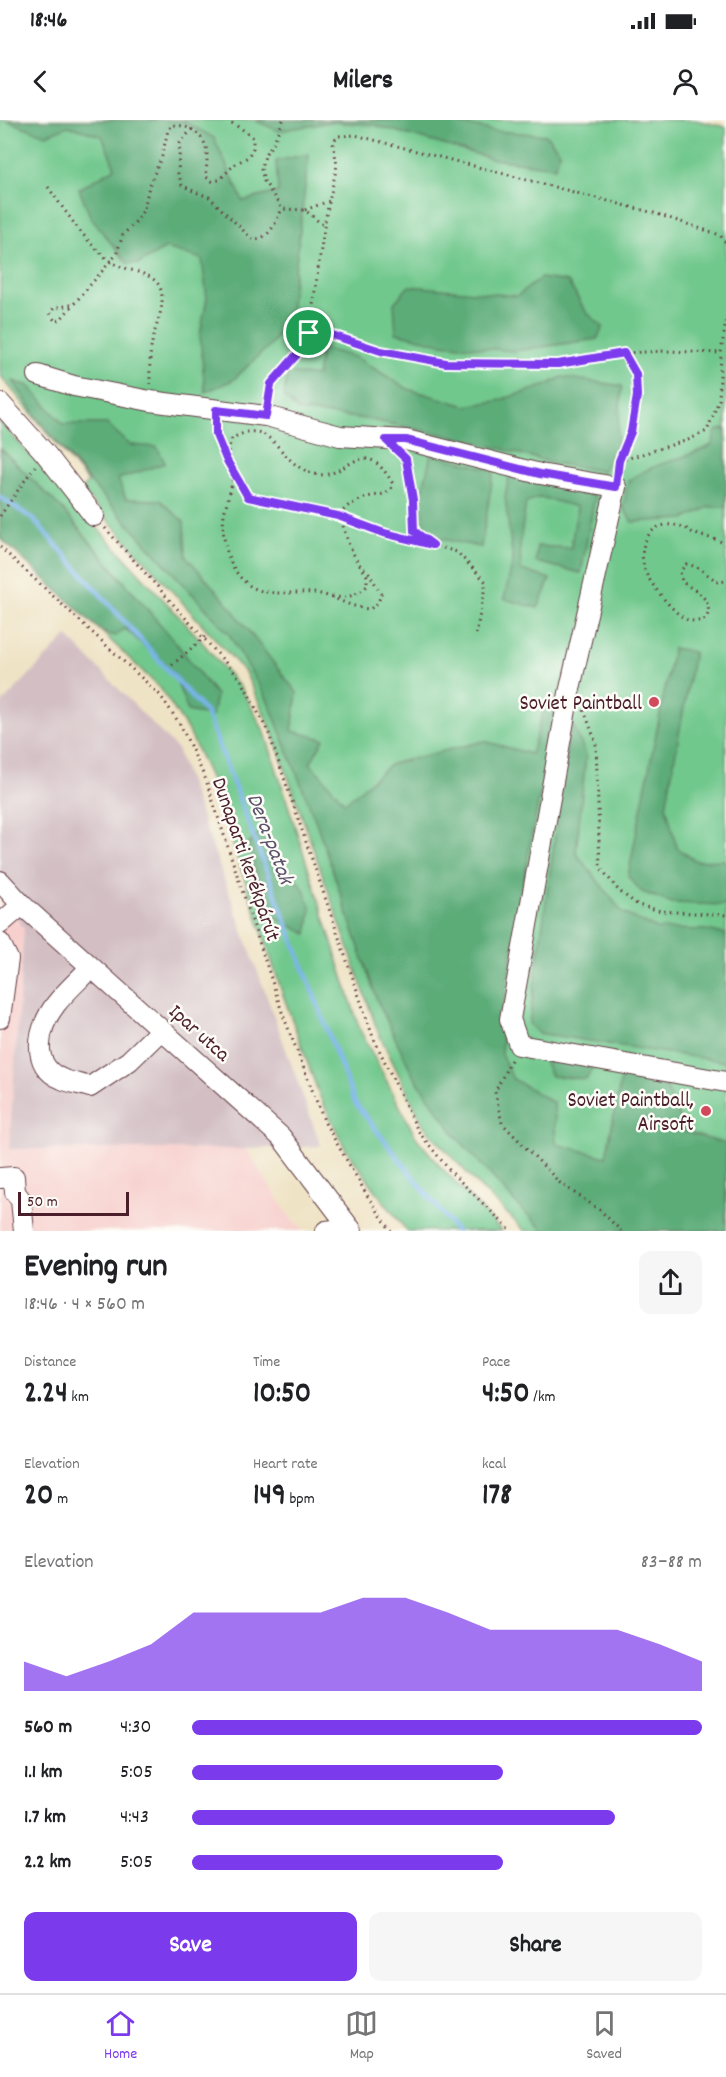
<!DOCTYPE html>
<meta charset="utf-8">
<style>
:root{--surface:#fff;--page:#f6f6f6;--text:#202124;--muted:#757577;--line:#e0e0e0;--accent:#7c3aed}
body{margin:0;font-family:Dekko,sans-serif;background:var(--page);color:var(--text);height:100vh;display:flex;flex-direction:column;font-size:22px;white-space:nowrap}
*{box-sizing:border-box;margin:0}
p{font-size:20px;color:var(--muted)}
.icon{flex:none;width:33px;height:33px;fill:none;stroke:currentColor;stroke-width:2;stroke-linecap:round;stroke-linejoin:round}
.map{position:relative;height:1111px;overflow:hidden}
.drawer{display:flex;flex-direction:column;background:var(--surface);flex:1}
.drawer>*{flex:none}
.scale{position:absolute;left:18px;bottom:15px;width:111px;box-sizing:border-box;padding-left:6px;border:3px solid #4a1f2b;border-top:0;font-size:16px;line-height:21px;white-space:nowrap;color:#4a1f2b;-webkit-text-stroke:4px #fdfcf7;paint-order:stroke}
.pin{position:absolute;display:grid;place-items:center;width:51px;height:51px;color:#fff;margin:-26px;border:3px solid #fff;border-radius:50%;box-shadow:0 2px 6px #0007}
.round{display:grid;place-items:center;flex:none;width:63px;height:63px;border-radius:12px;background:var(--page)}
.summary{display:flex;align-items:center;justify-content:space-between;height:102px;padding:0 24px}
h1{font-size:33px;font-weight:700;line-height:45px}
.metrics{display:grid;grid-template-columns:repeat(3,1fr);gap:9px;height:102px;padding:6px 24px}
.metrics div{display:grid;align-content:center}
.metrics b{font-size:30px;font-weight:700}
.metrics small{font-size:16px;font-weight:400}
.metrics p{font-size:16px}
.chart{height:168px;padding:12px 24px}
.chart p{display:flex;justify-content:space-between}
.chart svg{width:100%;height:108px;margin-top:6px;fill:var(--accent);opacity:.7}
.cta{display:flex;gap:12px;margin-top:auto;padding:12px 24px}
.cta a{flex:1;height:69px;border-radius:12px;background:var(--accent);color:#fff;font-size:24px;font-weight:700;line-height:69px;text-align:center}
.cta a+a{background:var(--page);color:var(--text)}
ul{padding:0 24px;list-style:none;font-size:20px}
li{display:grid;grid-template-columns:96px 72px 1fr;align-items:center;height:45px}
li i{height:15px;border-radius:8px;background:var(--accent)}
.status{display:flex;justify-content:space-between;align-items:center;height:42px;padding:0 30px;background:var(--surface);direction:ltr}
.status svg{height:16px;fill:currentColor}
header{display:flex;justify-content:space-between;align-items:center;height:78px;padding:0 24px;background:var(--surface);font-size:27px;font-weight:700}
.tab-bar{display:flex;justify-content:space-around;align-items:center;height:84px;border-top:2px solid var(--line);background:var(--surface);font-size:16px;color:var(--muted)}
.tab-bar a{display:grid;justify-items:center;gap:3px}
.tab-bar .on{color:var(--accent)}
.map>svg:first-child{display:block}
.built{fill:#f7d0cd}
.industrial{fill:#d2bec3}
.green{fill:#71c88d;stroke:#5e745c;stroke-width:1.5}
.forest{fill:#5cac78;stroke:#536652;stroke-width:1.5}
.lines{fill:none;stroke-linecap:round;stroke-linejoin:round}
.stream{stroke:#7ab4eb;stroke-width:4.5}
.minor-casing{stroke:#633c42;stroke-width:22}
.path{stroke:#633c42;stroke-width:3;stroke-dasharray:1.5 4.5;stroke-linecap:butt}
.minor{stroke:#fff;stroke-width:20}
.route-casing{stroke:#fff;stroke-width:12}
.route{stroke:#7c3aed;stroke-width:8}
.poi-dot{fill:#d1495b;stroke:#fdfcf7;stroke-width:2}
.labels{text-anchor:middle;stroke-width:5;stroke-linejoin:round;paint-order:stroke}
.poi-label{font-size:21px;fill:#4a1f2b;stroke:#fdfcf7;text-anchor:end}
.street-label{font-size:21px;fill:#4a1f2b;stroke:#fdfcf7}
.water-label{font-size:22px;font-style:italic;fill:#5b536e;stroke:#fdfcf7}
</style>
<div class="status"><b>18:46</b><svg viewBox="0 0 49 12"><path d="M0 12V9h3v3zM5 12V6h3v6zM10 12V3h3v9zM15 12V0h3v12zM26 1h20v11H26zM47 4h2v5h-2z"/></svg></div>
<header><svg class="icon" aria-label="back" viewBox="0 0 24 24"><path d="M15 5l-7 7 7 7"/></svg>Milers<svg class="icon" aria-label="person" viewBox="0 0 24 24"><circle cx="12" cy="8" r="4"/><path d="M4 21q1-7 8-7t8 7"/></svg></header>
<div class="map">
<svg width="726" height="1111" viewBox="0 0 726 1111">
<rect width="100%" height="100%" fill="#fdfcf7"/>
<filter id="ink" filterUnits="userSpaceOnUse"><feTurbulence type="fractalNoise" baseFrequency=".0167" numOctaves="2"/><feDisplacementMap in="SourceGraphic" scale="12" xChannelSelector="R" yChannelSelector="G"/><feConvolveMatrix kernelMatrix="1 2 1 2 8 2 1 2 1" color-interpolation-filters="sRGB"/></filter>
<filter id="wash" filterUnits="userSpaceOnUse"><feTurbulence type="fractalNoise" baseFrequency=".008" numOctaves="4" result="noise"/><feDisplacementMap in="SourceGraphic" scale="24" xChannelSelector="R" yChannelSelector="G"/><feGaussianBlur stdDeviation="1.35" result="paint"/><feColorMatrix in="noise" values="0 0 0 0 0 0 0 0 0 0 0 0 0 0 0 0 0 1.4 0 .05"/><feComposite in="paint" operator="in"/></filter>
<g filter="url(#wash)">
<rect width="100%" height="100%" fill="#efe3c5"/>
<path class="built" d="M 0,776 L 24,807 L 9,1028 L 246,1029 L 290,1097 L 304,1111 L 0,1111 Z"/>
<path class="industrial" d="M 67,516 L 177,629 L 321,1026 L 246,1029 L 9,1029 L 24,808 L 0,776 L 0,585 Z"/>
<path class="green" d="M 0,0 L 696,0 L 726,7 L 726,1111 L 525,1111 L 477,1064 L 424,1006 L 378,912 L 271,609 L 245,552 L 81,370 L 88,362 L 0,255 Z
M 0,302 L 197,516 L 242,570 L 265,613 L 360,910 L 416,1017 L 439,1045 L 502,1111 L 407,1111 L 382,1079 L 345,1028 L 320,977 L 282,872 L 213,664 L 189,612 L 161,569 L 102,512 L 115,516 L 125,508 L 174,554 L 188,591 L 215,575 L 176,523 L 63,390 L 0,328 Z"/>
<path class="forest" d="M 5,0 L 182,0 L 214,18 L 243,81 L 278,72 L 276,41 L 309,34 L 290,193 L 272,223 L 233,260 L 205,272 L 200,215 L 207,178 L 202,139 L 166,128 L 138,144 L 127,143 L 91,98 L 79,69 L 115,48 L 102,16 L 68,6 L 46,15 Z
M 254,0 L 457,0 L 461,4 L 495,11 L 546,15 L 560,32 L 555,47 L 493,39 L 374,5 L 331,2 L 279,11 Z
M 541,158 L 568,162 L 586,192 L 603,207 L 597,219 L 514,231 L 441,224 L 396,213 L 394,183 L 409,166 L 517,176 Z
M 321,228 L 355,237 L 408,269 L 466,286 L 497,281 L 547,265 L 562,257 L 622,266 L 617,325 L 602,351 L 553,343 L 466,319 L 366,299 L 298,291 L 284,277 L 287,253 L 317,256 Z
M 13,261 L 29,266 L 63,304 L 107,304 L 130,325 L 157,327 L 165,343 L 118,359 L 126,379 L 160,380 L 184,402 L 186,436 L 227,483 L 297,573 L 292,611 L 324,619 L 310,643 L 345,683 L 391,644 L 484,621 L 531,634 L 546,582 L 558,585 L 531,719 L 505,877 L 501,934 L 513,959 L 554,983 L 556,1024 L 606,1037 L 622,953 L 664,961 L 685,1012 L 726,1024 L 726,1111 L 545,1111 L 519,1087 L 456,1016 L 413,955 L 377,880 L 316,702 L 268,581 L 229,514 L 89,361 L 39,300 Z
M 726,308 L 726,387 L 709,387 L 685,399 L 632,402 L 623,387 L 628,361 C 653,342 684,340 712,325 L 716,311 Z
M 0,328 L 63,390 L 176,523 L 216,575 L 212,596 L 188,591 L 174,554 L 125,508 L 115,516 L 102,512 L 0,418 Z
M 431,334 L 494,350 L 481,427 L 428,416 L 420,382 Z
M 510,352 L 595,376 L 581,453 L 536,442 L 537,426 L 571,428 L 577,387 L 540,377 L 526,382 L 520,423 L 521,450 L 550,459 L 538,488 L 504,479 L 513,441 L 505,377 Z
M 673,528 L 694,532 L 666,686 L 677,728 L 696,741 L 726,740 L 726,785 L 672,783 L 642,772 L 628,756 Z
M 571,600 L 586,635 L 576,733 L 623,793 L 657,809 L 706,810 L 726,814 L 726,942 L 538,913 L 529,904 Z
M 262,710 L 276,738 L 303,767 L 311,789 L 307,814 L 268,794 L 248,725 Z
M 541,934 L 594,945 L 586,959 L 551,956 Z"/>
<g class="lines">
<path class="stream" d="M 0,377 L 33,399 L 207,594 L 355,983 L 456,1111"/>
</g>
</g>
<g filter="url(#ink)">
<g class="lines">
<defs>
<path id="minor" d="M 38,255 L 74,266 L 150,281 L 266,296 L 340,316 L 406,320 L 540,354 L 616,367 L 569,573 L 510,899 L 519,925 L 726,962
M 0,283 L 45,333 L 94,396
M 0,761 L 22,785 L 281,1017 L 352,1111
M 0,804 L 22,785
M 0,823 L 8,839 L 0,898
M 91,847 C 80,859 66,871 56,884 C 38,907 29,946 62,959 C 71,963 81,964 90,967 L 129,941 L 161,910
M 0,1058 L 14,1057 L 15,1072 L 21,1080 L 24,1111
M 326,1111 L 350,1108"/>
</defs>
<use href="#minor" class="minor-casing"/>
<path class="path" d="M 283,0 L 274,22 L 266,33 L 261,49 L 264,61 L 282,89 L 305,90 L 324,106
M 192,9 L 180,23 L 178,53 L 182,65 L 195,72 L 209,77 L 252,119 C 270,120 275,103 282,89
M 48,67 C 67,93 85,122 110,141 C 127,154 162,149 162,178 C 163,192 154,209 152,223 C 149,236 150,251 150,264
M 305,90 L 329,81
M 71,185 L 54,188 L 50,193 L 55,201 L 60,200 L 116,135 L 123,115 L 138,99 L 144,89 L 149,66 L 162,36 L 168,10 L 173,5 C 192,5 208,17 207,38 C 207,44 206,50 206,57 L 212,61 L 219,60 L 235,44 L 248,37 L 253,28 L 253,18 L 248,13 L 227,0
M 310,213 L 332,215 L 381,231 L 446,243 L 558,244 L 624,233
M 269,279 L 271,264 L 299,232 L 309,213 L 325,101 L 337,45 L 333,23 L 337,16 L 355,15 L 654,93 L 720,115 L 726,123
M 216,306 C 215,331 236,357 248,377 L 338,396 L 384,413 L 433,425
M 246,312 C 250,312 256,311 260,313 C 280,320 285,346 315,354 C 347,362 361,309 393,364 L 391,369 L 384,374 L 367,377 L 349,385 L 341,393 L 341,399 L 349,425 L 358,443 L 369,453 L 381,474 L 378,483 L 370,489 C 349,488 332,474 313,473 C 296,472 278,475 262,471 C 231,463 220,422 224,394 C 226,384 230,373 232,363 C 235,346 224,335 232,318 Z
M 404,338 L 413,380 L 414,411 L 433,425 L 457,432 L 486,462 L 476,514
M 619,341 L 688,320 L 707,311 L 719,280 L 721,233
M 618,351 L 619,341 L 631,312 L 637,276 L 636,254 L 624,233 L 665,231 L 721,233 L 726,201
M 0,396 L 35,346
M 105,408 L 242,561 L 269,614 L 373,917 L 418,1011 L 450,1051 L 511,1111
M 726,425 C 717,418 706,418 696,414 C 690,412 686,407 679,406 C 647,398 634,431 648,457 C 654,468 676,496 688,500 C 695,502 700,501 706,499 C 715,480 696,471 682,462 L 680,452 L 686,444 L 697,447 L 718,462 L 726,461
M 0,427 L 160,575 L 180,604 L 206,660 L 283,895 L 325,1003 L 367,1075 L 391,1111
M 332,477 C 347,478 357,476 367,466 L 367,456 L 363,450
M 172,545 L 205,517
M 584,590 L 596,623 L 600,747 L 619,771 L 638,785 L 661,791 L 726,795
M 511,940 L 495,972 L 502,1003 L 560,1063 L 601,1091 L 621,1111"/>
<use href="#minor" class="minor"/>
</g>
</g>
<g class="lines" filter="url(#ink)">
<defs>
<path id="route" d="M 309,213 L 332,215 L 381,231 L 446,243 L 558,244 L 624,233 L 636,254 L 637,276 L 631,312 L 619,341 L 616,367 L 540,354 L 406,320 L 386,320 L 406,339 L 413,380 L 414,411 L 433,425 L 384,413 L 338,396 L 248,377 L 226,339 L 216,315 L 216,290 L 266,296 L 271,264 L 299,232 Z"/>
</defs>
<use href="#route" class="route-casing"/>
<use href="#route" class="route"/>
</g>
<g class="poi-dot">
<circle cx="654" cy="582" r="6"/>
<circle cx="706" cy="991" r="6"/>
</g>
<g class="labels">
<g class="poi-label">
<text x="642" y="589">Soviet Paintball</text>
<text x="694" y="986">Soviet Paintball,<tspan x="694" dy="24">Airsoft</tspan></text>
</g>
<g class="street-label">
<text transform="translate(247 739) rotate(71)" y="7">Dunaparti kerékpárút</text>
<text transform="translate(200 912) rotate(42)" y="7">Ipar utca</text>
</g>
<g class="water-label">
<text transform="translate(272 718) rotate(69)" y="8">Dera-patak</text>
</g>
</g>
</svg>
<div class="scale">50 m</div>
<div class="pin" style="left:309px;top:213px;background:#1e9e55"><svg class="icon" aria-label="arrive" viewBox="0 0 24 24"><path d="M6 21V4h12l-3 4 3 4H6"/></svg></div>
</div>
<section class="drawer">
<div class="summary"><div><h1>Evening run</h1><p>18:46 · 4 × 560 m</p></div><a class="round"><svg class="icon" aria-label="share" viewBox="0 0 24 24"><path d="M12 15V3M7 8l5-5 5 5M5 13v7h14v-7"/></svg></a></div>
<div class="metrics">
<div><p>Distance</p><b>2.24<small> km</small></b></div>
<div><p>Time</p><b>10:50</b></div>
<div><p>Pace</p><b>4:50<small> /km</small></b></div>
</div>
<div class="metrics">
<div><p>Elevation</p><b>20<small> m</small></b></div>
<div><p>Heart rate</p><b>149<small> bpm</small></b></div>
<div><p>kcal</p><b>178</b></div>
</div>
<div class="chart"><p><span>Elevation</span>83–88 m</p>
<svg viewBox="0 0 160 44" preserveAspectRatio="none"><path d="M0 44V32L10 38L20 32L30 25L40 12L50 12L60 12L70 12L80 6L90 6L100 12L110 19L120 19L130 19L140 19L150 25L160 32V44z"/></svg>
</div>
<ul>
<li><b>560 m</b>4:30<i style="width:100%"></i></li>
<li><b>1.1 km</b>5:05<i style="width:61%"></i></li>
<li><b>1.7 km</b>4:43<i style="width:83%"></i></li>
<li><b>2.2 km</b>5:05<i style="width:61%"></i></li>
</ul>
<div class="cta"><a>Save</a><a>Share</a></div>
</section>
<nav class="tab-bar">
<a class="on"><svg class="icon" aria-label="home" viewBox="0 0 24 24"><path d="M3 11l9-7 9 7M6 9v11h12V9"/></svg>Home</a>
<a><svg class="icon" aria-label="map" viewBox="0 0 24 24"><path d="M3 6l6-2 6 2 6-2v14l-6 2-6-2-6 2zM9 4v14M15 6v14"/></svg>Map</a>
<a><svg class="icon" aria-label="saved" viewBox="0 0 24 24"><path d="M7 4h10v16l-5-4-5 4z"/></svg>Saved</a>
</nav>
